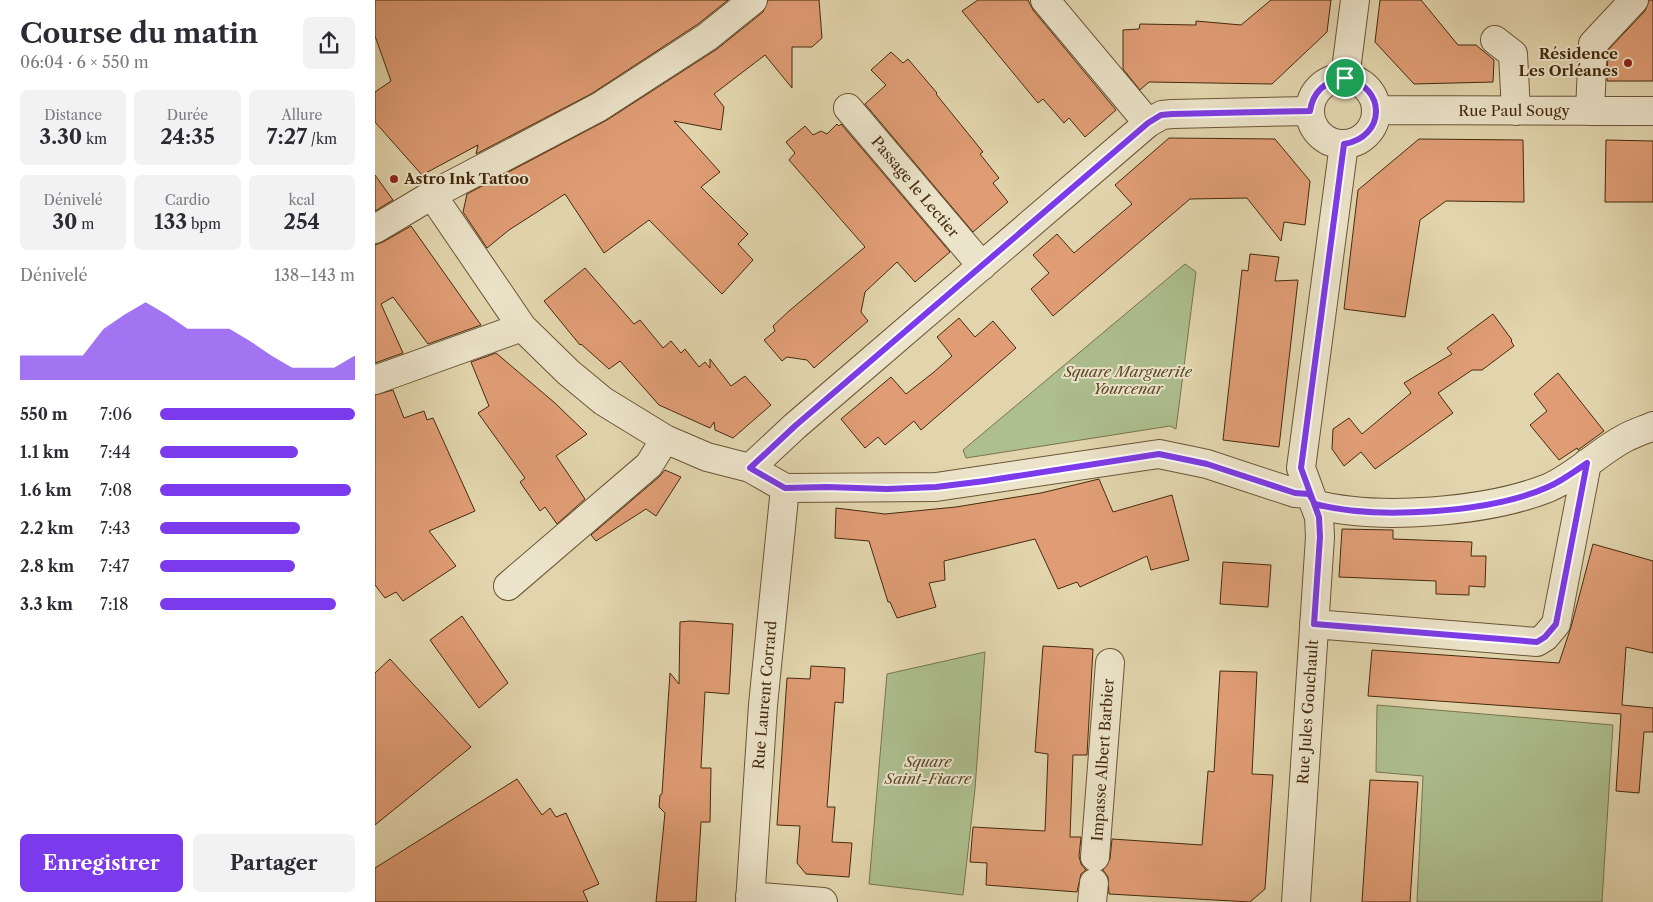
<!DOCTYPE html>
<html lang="fr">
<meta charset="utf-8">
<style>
:root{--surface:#fff;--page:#f2f2f3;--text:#2b2b33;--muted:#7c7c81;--accent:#7c3aed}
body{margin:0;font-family:"Libre Caslon Text",serif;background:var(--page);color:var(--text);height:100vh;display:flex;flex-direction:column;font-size:19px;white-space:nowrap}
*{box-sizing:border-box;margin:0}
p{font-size:16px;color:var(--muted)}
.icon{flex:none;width:28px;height:28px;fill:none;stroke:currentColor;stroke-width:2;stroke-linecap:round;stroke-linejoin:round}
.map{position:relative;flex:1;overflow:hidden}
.panel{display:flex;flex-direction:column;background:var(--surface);width:375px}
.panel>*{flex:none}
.pin{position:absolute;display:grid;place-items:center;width:42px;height:42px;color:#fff;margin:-21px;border:2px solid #fff;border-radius:50%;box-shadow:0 1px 5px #0007}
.round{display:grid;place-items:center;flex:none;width:52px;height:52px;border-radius:8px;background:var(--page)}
.head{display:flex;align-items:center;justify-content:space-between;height:85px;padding:0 20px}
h1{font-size:28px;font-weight:700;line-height:38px}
.stats{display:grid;grid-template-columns:repeat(3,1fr);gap:8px;height:85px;padding:5px 20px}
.stats div{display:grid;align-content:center;border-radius:8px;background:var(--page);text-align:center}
.stats b{font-size:21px;font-weight:700}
.stats small{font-size:14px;font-weight:400}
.stats p{font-size:14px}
.chart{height:140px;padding:10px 20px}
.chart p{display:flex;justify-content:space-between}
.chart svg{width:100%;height:90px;margin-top:5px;fill:var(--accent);opacity:.7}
.cta{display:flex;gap:10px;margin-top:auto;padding:10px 20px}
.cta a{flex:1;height:58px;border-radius:8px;background:var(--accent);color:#fff;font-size:20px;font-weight:700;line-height:58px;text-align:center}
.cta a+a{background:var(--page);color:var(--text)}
ul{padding:0 20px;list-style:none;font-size:16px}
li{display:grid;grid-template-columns:80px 60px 1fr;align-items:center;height:38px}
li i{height:12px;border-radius:6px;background:var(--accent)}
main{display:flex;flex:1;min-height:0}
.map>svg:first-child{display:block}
.green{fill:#adbe8f;stroke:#79744e}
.building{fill:#e09d75;stroke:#452a0d}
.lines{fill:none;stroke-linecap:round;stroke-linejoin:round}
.minor-casing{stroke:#6c5535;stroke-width:30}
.minor{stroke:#ece4ca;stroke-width:28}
.route-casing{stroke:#fff;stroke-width:10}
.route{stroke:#7c3aed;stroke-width:6}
.poi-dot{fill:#8f2418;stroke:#ece4ca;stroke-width:2}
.labels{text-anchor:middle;stroke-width:4;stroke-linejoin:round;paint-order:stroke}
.poi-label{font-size:15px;font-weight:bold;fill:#452a0d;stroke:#ece4ca;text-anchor:end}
.street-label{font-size:15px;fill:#452a0d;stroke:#ece4ca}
.park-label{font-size:15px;font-style:italic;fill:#5a4827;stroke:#ece4ca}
</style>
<main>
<section class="panel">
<div class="head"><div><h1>Course du matin</h1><p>06:04 · 6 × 550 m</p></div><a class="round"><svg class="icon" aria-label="share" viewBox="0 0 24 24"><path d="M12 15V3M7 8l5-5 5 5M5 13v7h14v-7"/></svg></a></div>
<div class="stats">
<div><p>Distance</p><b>3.30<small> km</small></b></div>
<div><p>Durée</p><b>24:35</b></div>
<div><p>Allure</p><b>7:27<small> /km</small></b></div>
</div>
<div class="stats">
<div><p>Dénivelé</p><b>30<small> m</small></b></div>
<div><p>Cardio</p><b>133<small> bpm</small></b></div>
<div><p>kcal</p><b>254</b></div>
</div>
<div class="chart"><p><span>Dénivelé</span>138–143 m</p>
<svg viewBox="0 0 160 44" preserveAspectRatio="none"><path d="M0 44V32L10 32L20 32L30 32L40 19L50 12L60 6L70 12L80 19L90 19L100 19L110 25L120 32L130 38L140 38L150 38L160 32V44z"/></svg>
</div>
<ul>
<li><b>550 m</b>7:06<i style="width:100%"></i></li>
<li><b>1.1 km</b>7:44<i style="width:71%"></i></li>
<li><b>1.6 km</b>7:08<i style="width:98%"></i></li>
<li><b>2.2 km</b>7:43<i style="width:72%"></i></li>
<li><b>2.8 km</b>7:47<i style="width:69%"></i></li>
<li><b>3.3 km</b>7:18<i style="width:90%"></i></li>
</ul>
<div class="cta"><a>Enregistrer</a><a>Partager</a></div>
</section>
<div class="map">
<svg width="1278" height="902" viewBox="0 0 1278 902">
<rect width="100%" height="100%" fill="#e2d5ad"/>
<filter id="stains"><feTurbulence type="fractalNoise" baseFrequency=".004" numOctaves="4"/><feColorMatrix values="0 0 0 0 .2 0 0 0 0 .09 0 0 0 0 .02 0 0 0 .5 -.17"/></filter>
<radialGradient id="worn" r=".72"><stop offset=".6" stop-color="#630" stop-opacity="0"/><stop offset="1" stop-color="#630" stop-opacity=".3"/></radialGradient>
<path class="green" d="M 810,264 L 821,272 L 801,429 L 795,426 L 591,458 L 588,450 Z
M 610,652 L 600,789 L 588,895 L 494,884 L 512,674 Z
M 1002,705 L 1238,725 L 1227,902 L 1042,902 L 1048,776 L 1001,772 Z"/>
<path class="building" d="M 0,0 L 353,0 L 323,24 L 216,94 L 101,154 L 103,145 L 47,175 L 0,122 L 0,92 L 16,81 L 0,36 Z
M 393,0 L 444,0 L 447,38 L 437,47 L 417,47 L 417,88 L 390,55 L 339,94 L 349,107 L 346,130 L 299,121 L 345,172 L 326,187 L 373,234 L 363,244 L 378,260 L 347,294 L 274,220 L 229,253 L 190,194 L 134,230 L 112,248 L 88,212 L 92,194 L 232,120 L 342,49 L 388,12 Z
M 603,0 L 653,0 L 658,10 L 741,110 L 710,137 L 694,118 L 689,123 L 668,99 L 663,103 L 587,11 Z
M 896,0 L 956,0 L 952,32 L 897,84 L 774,82 L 765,90 L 748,69 L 748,30 L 764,29 L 765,24 L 821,25 L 821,21 L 866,25 Z
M 1005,0 L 1046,0 L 1083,45 L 1101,45 L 1119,60 L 1118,82 L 1039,84 L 1000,42 Z
M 1274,0 L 1278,0 L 1278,81 L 1232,81 L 1233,50 L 1270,11 Z
M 516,52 L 528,63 L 533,59 L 562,93 L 561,94 L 608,152 L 605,154 L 624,178 L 618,183 L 633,202 L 598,232 L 490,104 L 511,85 L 496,70 Z
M 462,124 L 464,126 L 466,124 L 575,252 L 540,282 L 522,262 L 490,292 L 486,312 L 493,321 L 439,368 L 432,360 L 412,357 L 407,361 L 389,340 L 400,331 L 398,326 L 414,311 L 490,247 L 414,160 L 420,153 L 411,142 L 430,126 L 438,135 L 446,131 L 452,134 Z
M 794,138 L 900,139 L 935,181 L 930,225 L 909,222 L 906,241 L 872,198 L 815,199 L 678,316 L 656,289 L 674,273 L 658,255 L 682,234 L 699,253 L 757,204 L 740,185 Z
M 1044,139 L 1148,140 L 1149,202 L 1071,201 L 1045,220 L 1030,317 L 969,309 L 983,190 Z
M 1231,140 L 1278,141 L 1278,202 L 1230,202 Z
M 0,175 L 18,200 L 0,211 Z
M 36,226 L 106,325 L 53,344 L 18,297 L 6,304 L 28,353 L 0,363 L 0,245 L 8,242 Z
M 875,254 L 904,257 L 900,281 L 923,280 L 904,447 L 848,440 L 867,270 L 873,271 Z
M 210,268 L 259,324 L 265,320 L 288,348 L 296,341 L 306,353 L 310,349 L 324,367 L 330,362 L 335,368 L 335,359 L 356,386 L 370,376 L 396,405 L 358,438 L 340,430 L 339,422 L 335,428 L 284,405 L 245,361 L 234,369 L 206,344 L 205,345 L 169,301 Z
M 1118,314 L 1137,340 L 1136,341 L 1139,346 L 1107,370 L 1097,370 L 1063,393 L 1078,413 L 1000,469 L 986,452 L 969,466 L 957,449 L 958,429 L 974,418 L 987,434 L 1036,393 L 1029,383 L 1077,354 L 1072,348 Z
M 584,318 L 600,337 L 618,321 L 641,348 L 546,430 L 539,421 L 510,445 L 503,437 L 490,448 L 466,419 L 516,377 L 531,394 L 559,372 L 577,356 L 562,337 Z
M 121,353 L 180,403 L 212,434 L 181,456 L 210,499 L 182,524 L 170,507 L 165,511 L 145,482 L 150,478 L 103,413 L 114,406 L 96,362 Z
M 1183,373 L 1229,431 L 1203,450 L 1202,448 L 1184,460 L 1155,425 L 1172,411 L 1159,394 Z
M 18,390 L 29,418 L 49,411 L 52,420 L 58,418 L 100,511 L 54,531 L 81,566 L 28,601 L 21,592 L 10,598 L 0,585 L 0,395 Z
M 290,470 L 306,477 L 281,516 L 271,509 L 221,541 L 216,535 L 284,477 Z
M 724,479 L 738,512 L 797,495 L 814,560 L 776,570 L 772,556 L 705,587 L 702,582 L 683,589 L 660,539 L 569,561 L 570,580 L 554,583 L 561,607 L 522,618 L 515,602 L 513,602 L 494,541 L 460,538 L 461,508 L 510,514 L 581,507 L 666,493 Z
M 967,529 L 1018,530 L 1018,539 L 1097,542 L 1096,556 L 1111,556 L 1110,587 L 1094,586 L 1094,595 L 1061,594 L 1061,581 L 964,577 Z
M 1218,544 L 1278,561 L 1278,653 L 1251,647 L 1247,705 L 1278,708 L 1278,732 L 1269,732 L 1264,793 L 1241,791 L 1246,714 L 993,696 L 997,650 L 1184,663 L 1196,627 Z
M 848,562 L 896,565 L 893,607 L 845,604 Z
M 87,616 L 133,683 L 104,708 L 55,640 Z
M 315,621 L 358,624 L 354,694 L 330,692 L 326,768 L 336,768 L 335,822 L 326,822 L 321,902 L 281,902 L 290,813 L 284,807 L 285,795 L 287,794 L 295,673 L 304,684 L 305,622 Z
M 668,646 L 718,649 L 712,755 L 698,755 L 695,837 L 706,837 L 704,856 L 706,864 L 711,870 L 706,874 L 702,892 L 611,885 L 612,863 L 595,862 L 598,827 L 670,831 L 673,754 L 660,752 Z
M 15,659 L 96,747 L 0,825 L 0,673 Z
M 436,666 L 470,668 L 468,703 L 460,702 L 452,807 L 460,807 L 457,842 L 477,843 L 474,877 L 431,874 L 422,863 L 425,826 L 402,825 L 412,678 L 435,679 Z
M 845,671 L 882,672 L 877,774 L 898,775 L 890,889 L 875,902 L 734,894 L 733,877 L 728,870 L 735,859 L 737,839 L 827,845 L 833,771 L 839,772 Z
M 142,779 L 167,815 L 175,808 L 181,817 L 191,813 L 224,884 L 208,891 L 213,902 L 0,902 L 0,868 Z
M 995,780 L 1043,782 L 1035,902 L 987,902 Z"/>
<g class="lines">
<defs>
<path id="minor" d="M 670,0 L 773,123
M 1120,40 L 1138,54 L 1141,111
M 970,78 L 980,0
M935 111a33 33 0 1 1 66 0a33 33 0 1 1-66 0Z
M 473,108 L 607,266
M 1001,110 L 1278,111
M 1215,111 L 1218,44 L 1259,0
M 57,195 L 147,327 L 193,372 L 228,401 L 290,439 L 332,457 L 375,468 L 410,488 L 561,487 L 784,454 L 832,464 L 920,493 L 934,494
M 0,229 L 57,195 L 224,107 L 332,37 L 378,0
M 0,380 L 147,327
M 375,468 L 420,426 L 773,123 L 787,115 L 797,114 L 935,111
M 939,504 C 1003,521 1112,512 1173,488 C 1201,476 1223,452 1250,438 C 1259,433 1269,430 1278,426
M 133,586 L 274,465 L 290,439
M 939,624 L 1162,642 L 1170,637 L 1181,624 L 1212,463
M 720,857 L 735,663
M 375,896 L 448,902
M 375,902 L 388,705 L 410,488
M 717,902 L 719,883
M 921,902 L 945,537 L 944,517 L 926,468 L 969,144"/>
</defs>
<use href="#minor" class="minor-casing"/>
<use href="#minor" class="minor"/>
</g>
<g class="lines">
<defs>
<path id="route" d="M 970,78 C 950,81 938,91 935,111 L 797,114 L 786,115 L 773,123 L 420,426 L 375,468 L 410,488 L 452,487 L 512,489 L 561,487 L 610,481 L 784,454 L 832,464 L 920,493 L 934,494 L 940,504 C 1000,520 1115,513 1173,487 C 1187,481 1200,471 1212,463 L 1181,624 L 1170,637 L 1162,642 L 939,624 L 945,537 L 944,517 L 926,468 L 969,144 C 1011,137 1012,87 970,78"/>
</defs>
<use href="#route" class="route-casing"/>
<use href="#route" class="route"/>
</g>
<g class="poi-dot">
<circle cx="1253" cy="63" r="5"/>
<circle cx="19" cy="179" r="5"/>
</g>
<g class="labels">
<g class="poi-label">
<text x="1243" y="59">Résidence<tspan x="1243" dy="17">Les Orléanes</tspan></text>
<text x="29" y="184" text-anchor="start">Astro Ink Tattoo</text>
</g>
<g class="street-label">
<text x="1139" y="116">Rue Paul Sougy</text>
<text transform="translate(540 187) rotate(50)" y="5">Passage le Lectier</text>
<text transform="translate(390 695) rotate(-85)" y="5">Rue Laurent Corrard</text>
<text transform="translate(933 712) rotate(-86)" y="5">Rue Jules Gouchault</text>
<text transform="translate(728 760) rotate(-86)" y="5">Impasse Albert Barbier</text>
</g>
<g class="park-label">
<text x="753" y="377">Square Marguerite<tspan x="753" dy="17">Yourcenar</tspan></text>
<text x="553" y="767">Square<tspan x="553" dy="17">Saint-Fiacre</tspan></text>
</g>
</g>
<rect width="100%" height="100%" filter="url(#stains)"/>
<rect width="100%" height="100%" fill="url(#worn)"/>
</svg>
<div class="pin" style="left:970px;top:78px;background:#1e9e55"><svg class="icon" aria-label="arrive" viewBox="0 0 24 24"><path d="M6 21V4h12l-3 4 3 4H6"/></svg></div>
</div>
</main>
